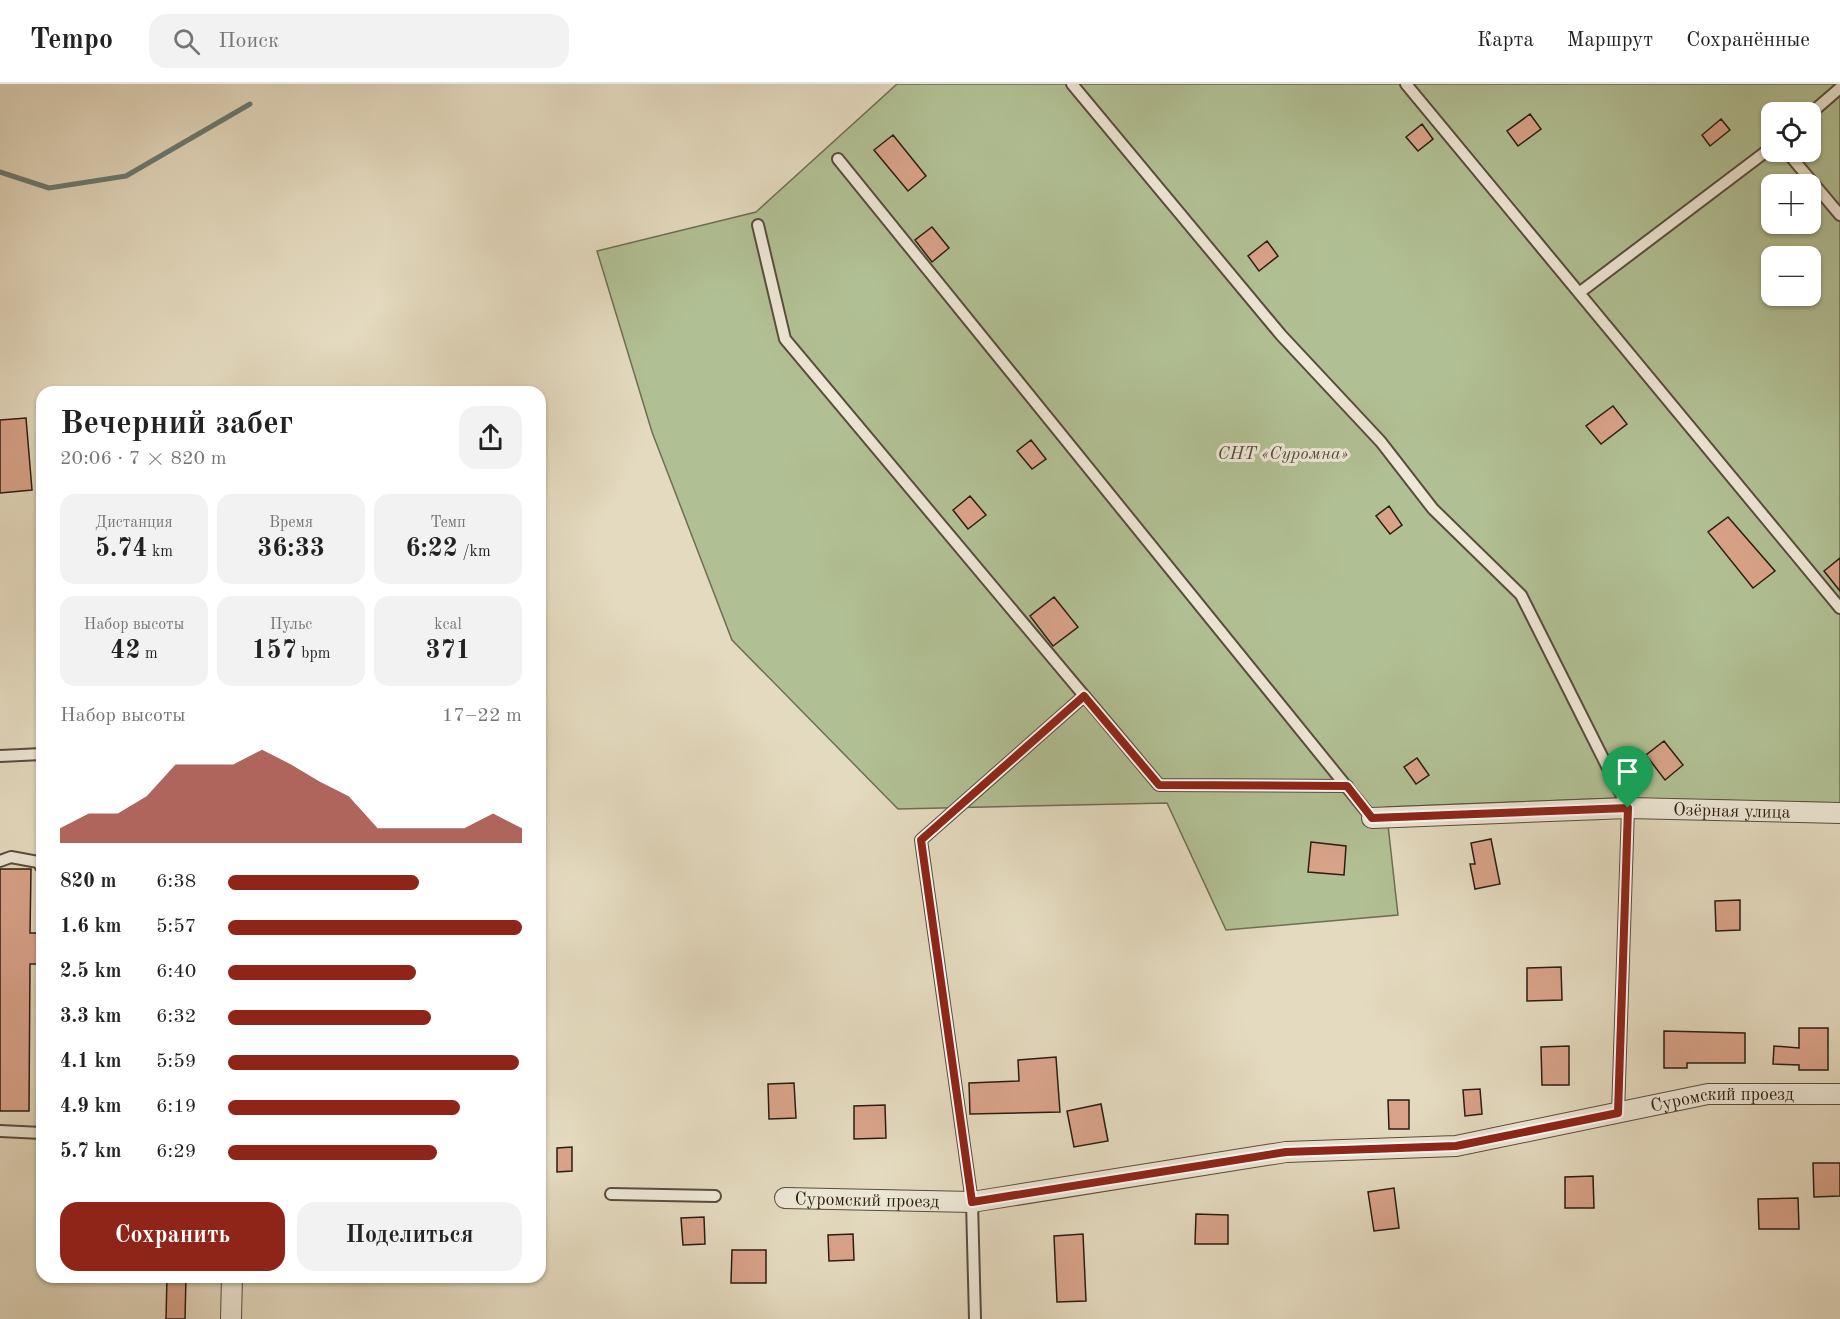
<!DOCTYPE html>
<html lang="ru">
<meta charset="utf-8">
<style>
:root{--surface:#fff;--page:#f2f2f2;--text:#222;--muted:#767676;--line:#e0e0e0;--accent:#8f2418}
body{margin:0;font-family:"Old Standard TT",serif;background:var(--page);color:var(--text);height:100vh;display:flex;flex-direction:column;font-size:22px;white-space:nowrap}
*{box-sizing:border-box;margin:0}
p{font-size:20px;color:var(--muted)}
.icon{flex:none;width:33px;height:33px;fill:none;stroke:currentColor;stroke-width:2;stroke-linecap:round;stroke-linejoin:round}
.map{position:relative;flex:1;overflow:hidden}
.drawer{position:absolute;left:36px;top:302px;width:510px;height:897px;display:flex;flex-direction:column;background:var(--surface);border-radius:18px;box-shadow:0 2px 4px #0004}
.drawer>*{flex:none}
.buttons{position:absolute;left:1761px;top:18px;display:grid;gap:12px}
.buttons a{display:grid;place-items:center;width:60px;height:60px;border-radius:12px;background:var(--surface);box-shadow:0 2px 4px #0004;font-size:30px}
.pin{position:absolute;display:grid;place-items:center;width:51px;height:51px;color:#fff;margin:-62px -26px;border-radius:50% 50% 50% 0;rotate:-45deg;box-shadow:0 0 6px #0007}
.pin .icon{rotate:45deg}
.round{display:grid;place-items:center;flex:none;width:63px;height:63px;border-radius:18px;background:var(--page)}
.headline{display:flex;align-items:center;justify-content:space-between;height:102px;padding:0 24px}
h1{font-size:33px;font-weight:800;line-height:45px}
.stats{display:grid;grid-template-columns:repeat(3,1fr);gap:9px;height:102px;padding:6px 24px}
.stats div{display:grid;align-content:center;border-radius:15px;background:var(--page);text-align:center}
.stats b{font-size:26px;font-weight:800}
.stats small{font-size:16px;font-weight:400}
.stats p{font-size:16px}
.chart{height:168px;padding:12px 24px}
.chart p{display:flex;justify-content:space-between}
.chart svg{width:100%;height:108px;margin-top:6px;fill:var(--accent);opacity:.7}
.action{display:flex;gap:12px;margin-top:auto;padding:12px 24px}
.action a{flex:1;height:69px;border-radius:18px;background:var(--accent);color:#fff;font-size:24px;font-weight:800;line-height:69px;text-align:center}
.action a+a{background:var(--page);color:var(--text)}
ul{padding:0 24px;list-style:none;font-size:20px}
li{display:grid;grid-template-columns:96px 72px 1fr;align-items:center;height:45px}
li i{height:15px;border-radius:8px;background:var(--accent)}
header{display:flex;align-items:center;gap:36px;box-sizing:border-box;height:84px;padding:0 30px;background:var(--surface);border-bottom:2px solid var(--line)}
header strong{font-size:28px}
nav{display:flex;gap:33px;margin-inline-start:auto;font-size:21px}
.search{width:420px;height:54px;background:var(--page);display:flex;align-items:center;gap:15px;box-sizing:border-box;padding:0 21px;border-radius:18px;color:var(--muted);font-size:22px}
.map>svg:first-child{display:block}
.green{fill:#b1c094;stroke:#6e6e53;stroke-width:1.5;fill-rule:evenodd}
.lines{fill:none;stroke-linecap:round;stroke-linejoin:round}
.stream{stroke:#6b7b73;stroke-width:5}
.building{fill:#d9a389;stroke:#2c1c12;stroke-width:1.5}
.lane-casing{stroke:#5a4c3d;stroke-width:14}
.street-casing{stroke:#5a4c3d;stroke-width:22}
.lane{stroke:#ede7d5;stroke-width:10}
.street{stroke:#ede7d5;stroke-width:20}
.route-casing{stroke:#fff;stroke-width:12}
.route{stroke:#8f2418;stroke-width:8}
.labels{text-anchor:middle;stroke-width:6;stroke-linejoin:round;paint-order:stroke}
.park-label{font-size:18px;font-style:italic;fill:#544d39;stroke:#ede7d5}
.street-label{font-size:18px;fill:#2c1c12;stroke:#ede7d5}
</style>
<header>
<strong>Tempo</strong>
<div class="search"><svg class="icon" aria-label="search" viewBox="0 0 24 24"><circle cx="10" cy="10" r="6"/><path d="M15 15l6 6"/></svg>Поиск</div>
<nav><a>Карта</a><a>Маршрут</a><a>Сохранённые</a></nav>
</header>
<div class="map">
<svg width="1840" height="1235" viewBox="0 0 1840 1235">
<rect width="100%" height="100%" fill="#e4dabf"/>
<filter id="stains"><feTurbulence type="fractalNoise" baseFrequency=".00333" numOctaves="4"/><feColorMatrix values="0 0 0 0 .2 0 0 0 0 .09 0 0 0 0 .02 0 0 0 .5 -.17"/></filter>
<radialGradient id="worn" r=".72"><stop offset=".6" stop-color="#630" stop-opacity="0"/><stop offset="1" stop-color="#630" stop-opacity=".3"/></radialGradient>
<path class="green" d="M 897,0 L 1840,0 L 1840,719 L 1618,714 L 1386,723 L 1398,831 L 1226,846 L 1167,719 L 898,725 L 732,556 L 652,348 L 597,167 L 756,128 ZM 1772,28 L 1810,28 L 1810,68 L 1772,68 ZM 1772,100 L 1810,100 L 1810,140 L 1772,140 ZM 1772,172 L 1810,172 L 1810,212 L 1772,212 Z"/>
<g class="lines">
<path class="stream" d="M 0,88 L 49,104 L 126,92 L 250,20"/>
</g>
<path class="building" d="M 1530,30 L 1541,45 L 1518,62 L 1507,47 Z
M 1721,35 L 1730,46 L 1710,62 L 1702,51 Z
M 1422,40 L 1433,55 L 1418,67 L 1406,53 Z
M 893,51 L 926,92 L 908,107 L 874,66 Z
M 932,143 L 949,164 L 932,178 L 915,156 Z
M 1267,157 L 1278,172 L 1259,187 L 1248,172 Z
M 1613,322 L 1627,340 L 1601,360 L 1586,342 Z
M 26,334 L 32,406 L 0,409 L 0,336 Z
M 1031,356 L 1046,375 L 1032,385 L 1017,367 Z
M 970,412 L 986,431 L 968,445 L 953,426 Z
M 1389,422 L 1402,441 L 1390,450 L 1376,432 Z
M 1728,433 L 1775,487 L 1753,504 L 1708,448 Z
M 1840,474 L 1840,507 L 1824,487 Z
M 1054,513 L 1078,543 L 1053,562 L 1030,532 Z
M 1664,657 L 1683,681 L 1665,696 L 1646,671 Z
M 1417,674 L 1429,691 L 1416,700 L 1404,683 Z
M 1491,755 L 1500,800 L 1475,805 L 1470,780 L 1475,780 L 1471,759 Z
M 1311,758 L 1346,762 L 1344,791 L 1308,788 Z
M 0,785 L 31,785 L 30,849 L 42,849 L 42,880 L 30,880 L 29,1027 L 0,1027 Z
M 1740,816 L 1740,846 L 1716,847 L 1715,817 Z
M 1561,883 L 1562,916 L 1527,917 L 1527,884 Z
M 1799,944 L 1828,944 L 1828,986 L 1799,986 L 1799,981 L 1773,980 L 1774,962 L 1799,964 Z
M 1664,947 L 1745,949 L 1745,979 L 1687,979 L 1687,984 L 1664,984 Z
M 1569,962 L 1569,1001 L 1542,1001 L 1541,963 Z
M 1056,973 L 1060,1028 L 970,1030 L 969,999 L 1019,997 L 1018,976 Z
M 794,999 L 796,1034 L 769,1035 L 768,1000 Z
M 1480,1005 L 1482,1030 L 1465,1032 L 1463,1006 Z
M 1388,1016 L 1409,1016 L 1409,1045 L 1389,1045 Z
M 1101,1020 L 1108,1057 L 1074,1063 L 1067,1027 Z
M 885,1021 L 886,1054 L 854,1055 L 854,1022 Z
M 572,1063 L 572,1087 L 557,1088 L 557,1064 Z
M 1813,1079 L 1840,1079 L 1840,1112 L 1814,1113 Z
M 1593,1092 L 1594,1124 L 1565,1124 L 1565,1093 Z
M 1394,1104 L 1399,1144 L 1374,1147 L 1368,1108 Z
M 1798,1114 L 1799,1145 L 1759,1145 L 1758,1115 Z
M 1196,1130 L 1228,1131 L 1228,1160 L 1195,1160 Z
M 704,1133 L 705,1160 L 683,1161 L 681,1134 Z
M 853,1150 L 854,1176 L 829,1177 L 828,1151 Z
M 1083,1150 L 1086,1217 L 1057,1218 L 1054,1152 Z
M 732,1166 L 766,1166 L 766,1199 L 731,1199 Z
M 167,1192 L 186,1192 L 185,1235 L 166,1235 Z"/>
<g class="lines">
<defs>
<path id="lane" d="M 1072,0 L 1281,251 L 1381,358 L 1433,425 L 1521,511 L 1628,724 L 1618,1029
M 1406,0 L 1840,524
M 1810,30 L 1840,4
M 1787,68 L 1840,131
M 838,75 L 1372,734
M 758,141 L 785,255 L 1159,701 L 1347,702
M 1579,209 L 1772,63
M 0,672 L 42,670
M 0,777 L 11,773 L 38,778 L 42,784
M 0,1047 L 42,1049
M 611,1110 L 715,1112
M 975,1235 L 972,1118 L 921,756 L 1084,612"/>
<g id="street">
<path id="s1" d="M 1372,734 L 1628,724 L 1840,729"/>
<path id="s2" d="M 785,1114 L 972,1118 L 1286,1068 L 1456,1062 L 1708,1010 L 1840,1010"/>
<path d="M 231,1235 L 232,1192"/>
</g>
</defs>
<use href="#lane" class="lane-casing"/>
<use href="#street" class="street-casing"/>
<use href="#lane" class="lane"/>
<use href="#street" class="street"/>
</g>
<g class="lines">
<defs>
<path id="route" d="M 1084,612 L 1159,701 L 1347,702 L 1372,734 L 1628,724 L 1618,1029 L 1456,1062 L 1286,1068 L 972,1118 L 921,756 Z"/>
</defs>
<use href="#route" class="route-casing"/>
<use href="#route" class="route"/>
</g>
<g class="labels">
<g class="park-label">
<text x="1283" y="375">СНТ «Суромна»</text>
</g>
<g class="street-label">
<text dy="6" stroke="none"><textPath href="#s1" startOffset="360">Озёрная улица</textPath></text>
<text dy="6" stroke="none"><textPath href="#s2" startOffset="946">Суромский проезд</textPath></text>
<text dy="6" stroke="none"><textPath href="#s2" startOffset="82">Суромский проезд</textPath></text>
</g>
</g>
<rect width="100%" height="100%" filter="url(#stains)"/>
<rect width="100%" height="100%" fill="url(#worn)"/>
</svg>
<div class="buttons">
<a><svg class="icon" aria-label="locate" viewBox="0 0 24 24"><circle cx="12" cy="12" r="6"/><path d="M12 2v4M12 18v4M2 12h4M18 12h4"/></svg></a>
<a>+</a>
<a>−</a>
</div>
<div class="pin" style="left:1628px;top:724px;background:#1e9e55"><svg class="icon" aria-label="arrive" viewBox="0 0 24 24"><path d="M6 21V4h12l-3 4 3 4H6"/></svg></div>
<section class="drawer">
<div class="headline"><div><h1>Вечерний забег</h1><p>20:06 · 7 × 820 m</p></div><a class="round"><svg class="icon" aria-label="share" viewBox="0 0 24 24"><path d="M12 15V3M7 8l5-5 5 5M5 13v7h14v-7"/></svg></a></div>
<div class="stats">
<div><p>Дистанция</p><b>5.74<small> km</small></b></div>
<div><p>Время</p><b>36:33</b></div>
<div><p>Темп</p><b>6:22<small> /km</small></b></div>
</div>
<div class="stats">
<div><p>Набор высоты</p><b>42<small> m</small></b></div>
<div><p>Пульс</p><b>157<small> bpm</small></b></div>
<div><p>kcal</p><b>371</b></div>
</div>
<div class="chart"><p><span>Набор высоты</span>17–22 m</p>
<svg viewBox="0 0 160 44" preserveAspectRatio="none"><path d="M0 44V38L10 32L20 32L30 25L40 12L50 12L60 12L70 6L80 12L90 19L100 25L110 38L120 38L130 38L140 38L150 32L160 38V44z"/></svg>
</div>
<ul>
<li><b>820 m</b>6:38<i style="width:65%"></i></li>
<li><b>1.6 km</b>5:57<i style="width:100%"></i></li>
<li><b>2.5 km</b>6:40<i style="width:64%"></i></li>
<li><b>3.3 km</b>6:32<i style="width:69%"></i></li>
<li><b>4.1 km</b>5:59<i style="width:99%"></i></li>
<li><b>4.9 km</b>6:19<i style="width:79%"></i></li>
<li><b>5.7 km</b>6:29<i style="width:71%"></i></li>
</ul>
<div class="action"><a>Сохранить</a><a>Поделиться</a></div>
</section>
</div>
